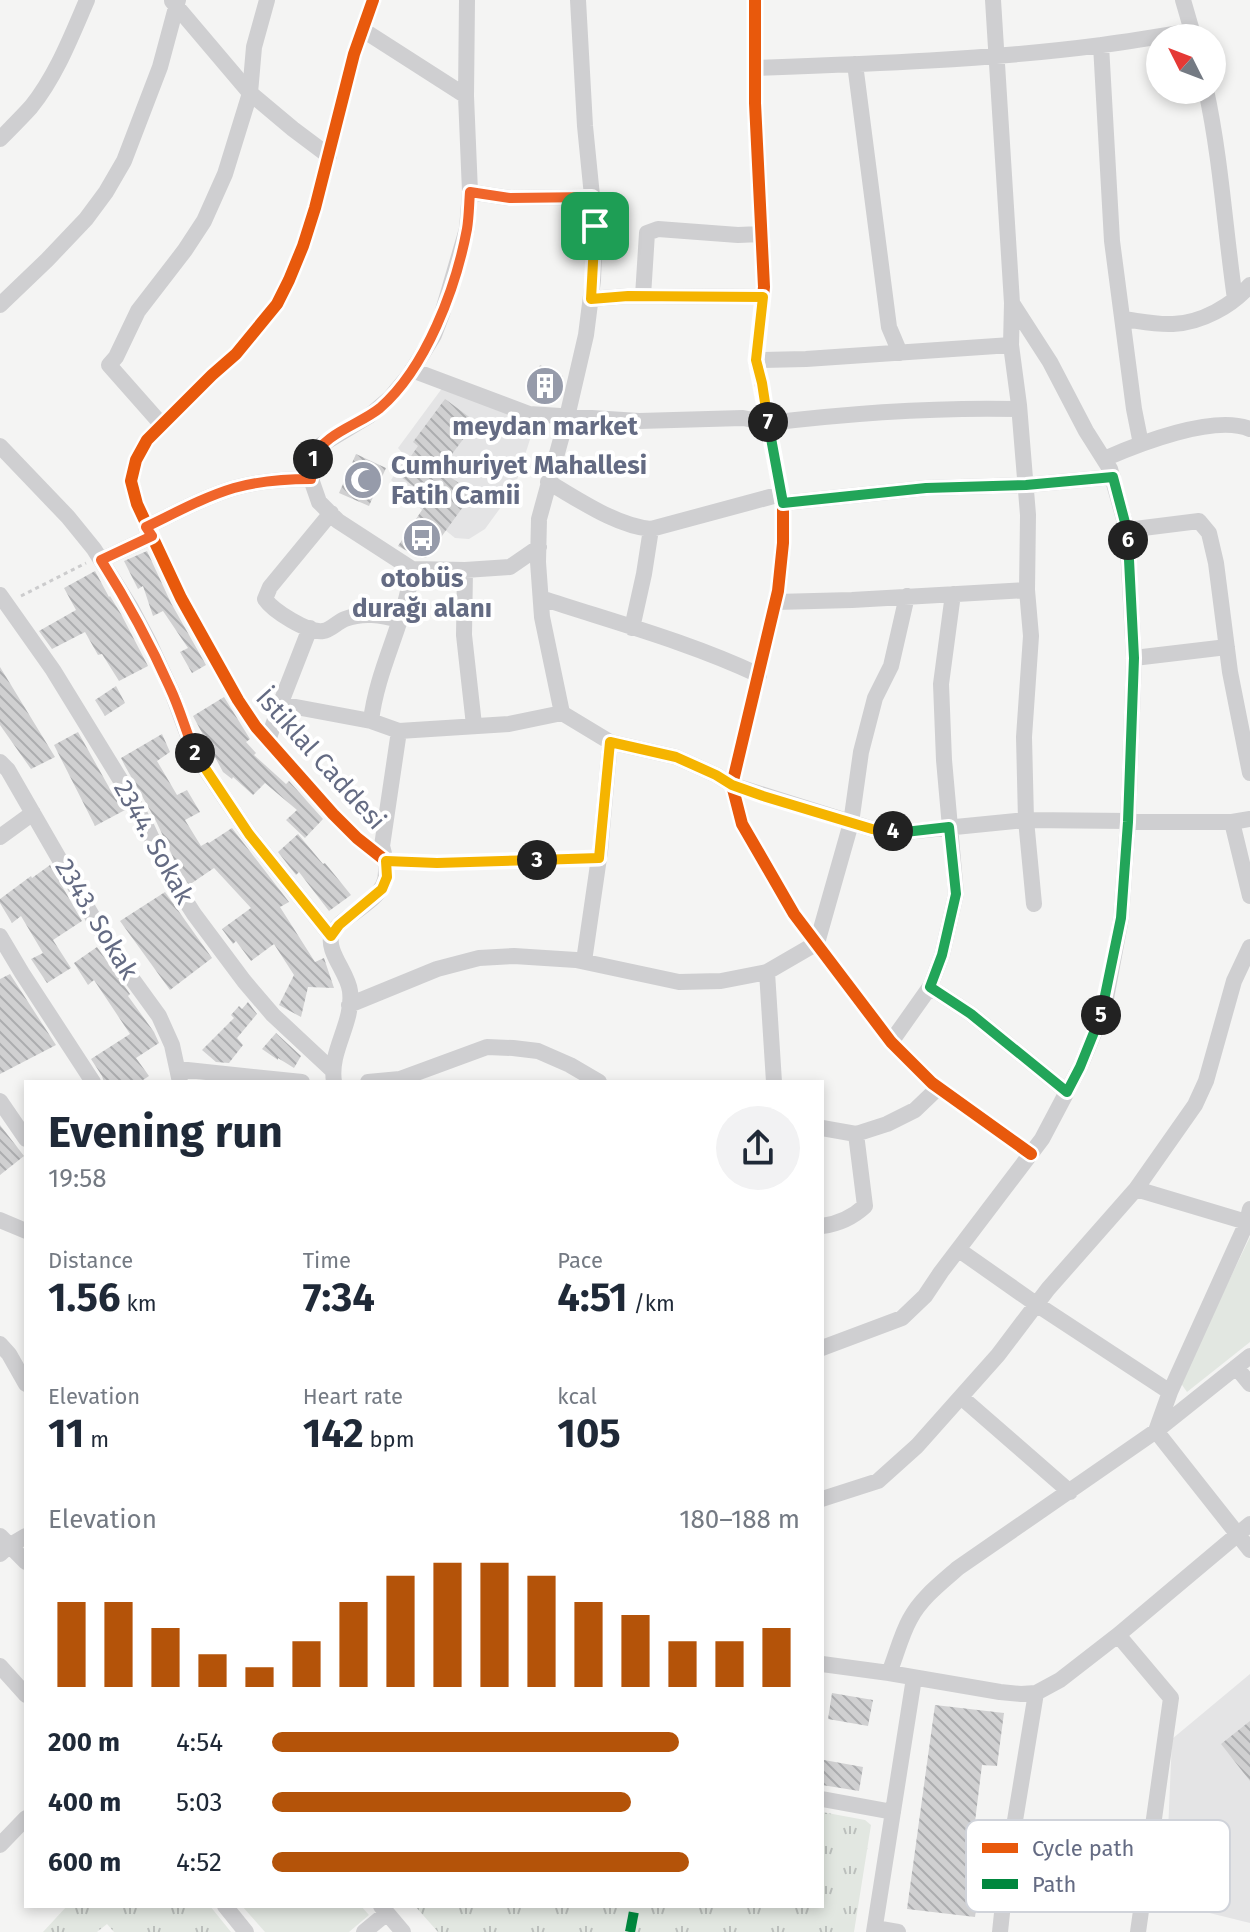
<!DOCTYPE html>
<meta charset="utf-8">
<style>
:root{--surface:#fff;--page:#f2f2f3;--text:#1f2937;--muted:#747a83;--accent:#b45309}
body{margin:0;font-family:"Fira Sans",sans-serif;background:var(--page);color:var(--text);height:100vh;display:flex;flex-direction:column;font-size:30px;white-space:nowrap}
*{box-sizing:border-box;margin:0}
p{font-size:26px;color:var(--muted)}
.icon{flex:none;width:44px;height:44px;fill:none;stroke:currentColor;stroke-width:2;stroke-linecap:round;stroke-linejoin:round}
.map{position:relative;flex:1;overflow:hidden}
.drawer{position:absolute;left:24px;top:1080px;width:800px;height:828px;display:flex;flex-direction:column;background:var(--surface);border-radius:0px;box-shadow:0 4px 12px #0003}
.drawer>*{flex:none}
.needle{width:52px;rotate:312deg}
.buttons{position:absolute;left:1146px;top:24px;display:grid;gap:16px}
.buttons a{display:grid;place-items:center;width:80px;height:80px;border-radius:50%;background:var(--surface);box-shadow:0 4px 12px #0003;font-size:40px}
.pin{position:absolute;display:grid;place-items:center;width:68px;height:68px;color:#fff;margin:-34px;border-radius:16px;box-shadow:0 4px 12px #0006}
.km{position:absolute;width:40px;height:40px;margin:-20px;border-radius:50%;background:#222;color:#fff;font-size:22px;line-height:40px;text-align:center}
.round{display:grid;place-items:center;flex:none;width:84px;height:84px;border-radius:42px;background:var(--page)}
.overview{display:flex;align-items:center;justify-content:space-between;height:136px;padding:0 24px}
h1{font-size:44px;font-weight:700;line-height:60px}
.stats{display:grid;grid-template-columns:repeat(3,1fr);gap:12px;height:136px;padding:8px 24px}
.stats div{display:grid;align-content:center}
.stats b{font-size:40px;font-weight:700}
.stats small{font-size:22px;font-weight:400}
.stats p{font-size:22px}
.chart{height:224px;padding:16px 24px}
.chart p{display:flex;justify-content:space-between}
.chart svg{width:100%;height:144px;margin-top:8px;stroke:var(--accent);stroke-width:6}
ul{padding:0 24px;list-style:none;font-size:26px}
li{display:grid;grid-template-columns:128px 96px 1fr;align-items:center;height:60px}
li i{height:20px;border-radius:10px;background:var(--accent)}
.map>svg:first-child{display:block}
.built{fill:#e4e4e5}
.grass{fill:url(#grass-tufts)}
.green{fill:#e2e7e1}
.building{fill:url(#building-back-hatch)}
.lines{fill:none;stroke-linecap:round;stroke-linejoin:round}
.path{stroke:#cccccd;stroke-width:3;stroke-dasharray:4 4;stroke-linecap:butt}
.minor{stroke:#cfcfd1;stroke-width:16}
.quiet{stroke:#00873e;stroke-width:10;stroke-dasharray:20 10;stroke-linecap:butt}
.cycleway-casing{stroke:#fff;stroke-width:17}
.cycleway{stroke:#e8590c;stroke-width:12}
.split-1-casing{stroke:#fff;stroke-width:16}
.split-2-casing{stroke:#fff;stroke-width:16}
.split-3-casing{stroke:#fff;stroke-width:16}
.split-4-casing{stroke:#fff;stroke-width:16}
.split-5-casing{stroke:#fff;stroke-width:16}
.split-6-casing{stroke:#fff;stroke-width:16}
.split-7-casing{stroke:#fff;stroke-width:16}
.split-8-casing{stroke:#fff;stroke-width:16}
.split-1{stroke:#f0652b;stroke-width:10}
.split-2{stroke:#f0652b;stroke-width:10}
.split-3{stroke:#f5b400;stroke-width:10}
.split-4{stroke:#f5b400;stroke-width:10}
.split-5{stroke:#22a559;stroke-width:10}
.split-6{stroke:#22a559;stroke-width:10}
.split-7{stroke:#22a559;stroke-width:10}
.split-8{stroke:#f5b400;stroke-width:10}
.labels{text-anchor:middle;stroke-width:8;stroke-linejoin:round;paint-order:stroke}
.poi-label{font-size:26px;font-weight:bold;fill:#646b83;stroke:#fff}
.street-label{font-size:26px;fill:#646b83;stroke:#fff}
.key{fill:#fff;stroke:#d0d3da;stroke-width:2}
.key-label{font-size:22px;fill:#646b83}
</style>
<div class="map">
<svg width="1250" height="1932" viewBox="0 0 1250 1932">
<defs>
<pattern id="grass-tufts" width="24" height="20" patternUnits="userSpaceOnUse" patternTransform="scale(2)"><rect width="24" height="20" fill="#e2e7e1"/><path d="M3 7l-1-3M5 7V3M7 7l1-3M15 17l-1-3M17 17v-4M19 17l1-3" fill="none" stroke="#bbbfbc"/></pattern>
<pattern id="building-back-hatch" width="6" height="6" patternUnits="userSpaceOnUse" patternTransform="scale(2)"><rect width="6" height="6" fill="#d0d0d1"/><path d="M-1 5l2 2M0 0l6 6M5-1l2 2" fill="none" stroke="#acadaf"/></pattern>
</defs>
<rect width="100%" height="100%" fill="#f4f4f3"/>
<path class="built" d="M 443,387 L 535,424 L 514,489 L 485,529 L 469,539 L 455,538 L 429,517 L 391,480 L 406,457 L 398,448 Z
M 1250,1674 L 1250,1923 L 1165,1902 L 1172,1739 Z"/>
<path class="grass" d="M 822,1812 L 865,1820 L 871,1825 L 854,1932 L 438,1932 L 415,1906 L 822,1906 Z
M 67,1906 L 210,1906 L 231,1932 L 114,1932 L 107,1924 L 97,1932 L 43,1932 Z"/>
<path class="green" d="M 1250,1237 L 1250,1342 L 1187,1392 L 1180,1382 Z
M 242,1906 L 361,1906 L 369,1915 L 349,1932 L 265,1932 Z"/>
<path class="building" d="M 540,365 L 563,376 L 551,404 L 543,404 L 528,396 Z
M 445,399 L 476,422 L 440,470 L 473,493 L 426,558 L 420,558 L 398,546 L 430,498 L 398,475 L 418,446 L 413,442 Z
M 356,454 L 386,468 L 369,506 L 339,493 Z
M 147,551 L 171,603 L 206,665 L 192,673 L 180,652 L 188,648 L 163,611 L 153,616 L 143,586 L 138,589 L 124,561 Z
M 95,571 L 109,597 L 110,596 L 121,614 L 148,666 L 119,681 L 102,654 L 98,655 L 85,632 L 52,649 L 39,631 L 76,610 L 64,588 Z
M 0,667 L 55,757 L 31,769 L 0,725 Z
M 116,686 L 125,703 L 105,716 L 95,700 Z
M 224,697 L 250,739 L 246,742 L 256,753 L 254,755 L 286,784 L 289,781 L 323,819 L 305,838 L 286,820 L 297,810 L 265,783 L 253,795 L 233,777 L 232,779 L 223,772 L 193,716 Z
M 78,732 L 110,789 L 112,788 L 125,810 L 95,826 L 54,745 Z
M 162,734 L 170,752 L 157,761 L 177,795 L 187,790 L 200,812 L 185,820 L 201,846 L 208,842 L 209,843 L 232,828 L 289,902 L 280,907 L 315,962 L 324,958 L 334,988 L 308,987 L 301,1017 L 279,1005 L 294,975 L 274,944 L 251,961 L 236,941 L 233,944 L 222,929 L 251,908 L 214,868 L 189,885 L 179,870 L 155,819 L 125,766 L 121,758 Z
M 298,834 L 323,864 L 325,863 L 351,895 L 329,911 L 299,872 L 296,875 L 278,852 Z
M 50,865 L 82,921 L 53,940 L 71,968 L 47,983 L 31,959 L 43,953 L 21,916 L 12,923 L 0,903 L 0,899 L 31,876 L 32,878 Z
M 165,892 L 212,958 L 170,990 L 120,921 Z
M 97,947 L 130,994 L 128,996 L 154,1032 L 159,1043 L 136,1058 L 149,1076 L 140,1082 L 104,1082 L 102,1076 L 91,1059 L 130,1034 L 94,980 L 88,985 L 74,963 Z
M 10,974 L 56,1045 L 0,1074 L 0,979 Z
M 248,1002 L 257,1014 L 237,1038 L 243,1045 L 229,1063 L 216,1062 L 202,1050 L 234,1018 L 231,1015 L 239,1006 L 242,1009 Z
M 276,1033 L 301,1056 L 294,1068 L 278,1058 L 278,1060 L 262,1049 Z
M 0,1125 L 24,1156 L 0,1175 Z
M 832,1693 L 873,1700 L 868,1726 L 828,1719 Z
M 935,1705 L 1004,1713 L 997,1766 L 982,1765 L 970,1862 L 982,1864 L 975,1917 L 907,1909 Z
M 1250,1721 L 1250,1781 L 1221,1744 Z
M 824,1760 L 863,1767 L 859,1791 L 822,1785 Z"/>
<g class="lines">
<path class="path" d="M 21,596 L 86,563"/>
<path class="minor" d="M 373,0 L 354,54 L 315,208 L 303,246 L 289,280 L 277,304 L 236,354 L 212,375 L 147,440 L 136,460 L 131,481 L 137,504 L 181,598 L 238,700 L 256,727 L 333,814 L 357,838 L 386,861 L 437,863 L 599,858
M 467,0 L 466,96 L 470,192 L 467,229 L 442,314 L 434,335 L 410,374 L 390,398 L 369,416 L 321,445 L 313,456 L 310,470 L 311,479 L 319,502 L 338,521 L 412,569 L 465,570 L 510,567 L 539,547
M 755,0 L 755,103 L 764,287 L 756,360 L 783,503 L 783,543 L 778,591 L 732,785 L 742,824 L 794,914 L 891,1042 L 932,1083 L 1031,1154
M 993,0 L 1012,303 L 1011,345 L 1019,405 L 1028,515 L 1027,590 L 1031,636 L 1024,737 L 1026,820 L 1034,904
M 1183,0 L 1194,38
M 172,1 L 250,93 L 293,129 L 329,156
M 363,30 L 466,96
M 1101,45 L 1112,241 L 1134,409 L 1141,444
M 855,64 L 889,327 L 900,353
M 755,68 C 870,64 987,60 1102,45 C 1132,41 1162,36 1192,31
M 1206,90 C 1221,159 1225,230 1235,299
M 0,139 C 10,129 21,118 31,107 C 56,76 71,37 87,0
M 470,192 L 510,198 L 592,197
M 643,296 L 647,233 L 658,229 L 738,235 L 761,234
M 591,299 L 628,296 L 763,297
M 0,305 L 47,260 L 86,219 L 106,192 L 124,161 L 160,67 L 178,0
M 1123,319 C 1139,321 1156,325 1173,324 C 1201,323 1232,306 1250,285
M 756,360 L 806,359 L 1011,345
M 412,370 L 529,414 L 639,421 L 743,418 L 768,423 C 851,413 935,407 1019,409
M 162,425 L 109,365 L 116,357 L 138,311 L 185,250 L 204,221 L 225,174 L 250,93 L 254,47 L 267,0
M 0,446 L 68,517 L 94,549 L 131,608 L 149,642 L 172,692 L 194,752 L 249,834 L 331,936
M 1104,459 C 1138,444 1214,414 1250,429
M 548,482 C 578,499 616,526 651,529 L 781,494
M 783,503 L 926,488 L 1026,485 L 1113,477
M 331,513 L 270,587 L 265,599 C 273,611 308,633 323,631 C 331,630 337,622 345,619 C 363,612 381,615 400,620
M 146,527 C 175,513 204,497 234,488 C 259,481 285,479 311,479
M 1127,530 L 1199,521 L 1209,533 L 1216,563 L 1230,672 L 1250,773
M 101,560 L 152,536
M 465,570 L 464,635 L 474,725
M 0,595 L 53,670 L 123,784 L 145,824 L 169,875 L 194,914 L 244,981 L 273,1015 L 332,1070
M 541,598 C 614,622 689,642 759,675
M 776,602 L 852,600 L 1027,590
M 632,628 L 644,574 L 651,529
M 1134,658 L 1227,647
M 280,704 L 371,721 L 399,731 L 509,724 L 562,713
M 562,713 L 542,617 L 538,562 L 539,519 L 567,417 L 586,335 L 593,280 L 595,226 L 585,126 L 578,0
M 562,713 L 610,742 L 676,757 L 716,775 L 732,785 L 872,829 L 905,832 L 1026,820 L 1232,822 L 1250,819
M 371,721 C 377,668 406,621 412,569
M 268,741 L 278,710 L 310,628
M 0,762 L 8,770 L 114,954 L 159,1016 L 172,1045 L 180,1082
M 1232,822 L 1250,896
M 0,837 L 33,813
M 0,936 L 22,973 L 93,1082
M 584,961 L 600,851 L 610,742
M 767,972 L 774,1082
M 930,987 L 971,1014 L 1067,1092
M 349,1005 L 437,969 L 479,958 L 514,956 L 576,960 L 679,982 L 721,981 L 767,972 L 817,943 L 851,823 L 861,752 L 875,698 L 891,666 L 907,596
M 891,1042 L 930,987 L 942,955 L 956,894 L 944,760 L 941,684 L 953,594
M 178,1069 L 302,1082
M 334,1082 C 329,1050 354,1023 350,991 C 348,973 325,950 332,934 C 336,926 343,921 350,916 C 380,893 394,887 382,846 L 399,731
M 368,1082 L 400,1079 L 487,1047 L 513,1048 L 538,1051 L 570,1065 L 599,1082
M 0,1101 L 26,1139
M 822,1128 L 856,1134 L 887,1124 L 915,1110 L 938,1088
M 1136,1189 L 1250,1223
M 0,1220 L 26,1231
M 822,1226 C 838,1224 853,1217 865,1206 L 856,1134
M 959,1250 L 1036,1304 L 1170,1392
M 0,1344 L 9,1354 L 26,1384
M 822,1348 L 902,1318 L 925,1296 L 941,1272 L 1042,1139 L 1080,1067 L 1104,1009 L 1121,918 L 1128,822 L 1134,658 L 1127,530 L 1110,469 L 1086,431 L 1050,362 L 1012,303
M 1236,1367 L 1250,1384
M 961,1397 L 1070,1492
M 1156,1431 L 1170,1392 L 1247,1222 L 1250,1209
M 1156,1431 L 1250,1550
M 822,1499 L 878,1481 L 917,1446 L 998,1355 L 1048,1289 L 1136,1189 L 1195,1105 L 1206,1081 L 1234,981 L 1250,947
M 0,1536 L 26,1562
M 0,1554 L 9,1546 L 26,1536
M 1118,1635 L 1171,1698 L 1138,1932
M 822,1664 L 889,1673 L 1000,1692 L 1021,1694 L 1036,1693 L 1060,1680 L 1118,1635 L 1250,1524
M 0,1666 L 26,1695
M 889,1673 C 896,1656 901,1635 910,1619 C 921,1598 941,1583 958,1568 L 1156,1431 L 1250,1356
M 822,1799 L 893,1812
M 0,1845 L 26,1818
M 225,1906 L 246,1932
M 381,1906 L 403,1932
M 875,1928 L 898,1932
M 364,1932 L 387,1913
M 874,1932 L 914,1678
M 1000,1932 L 1006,1875 L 1036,1693"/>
<path class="quiet" d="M 630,1932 L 635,1906"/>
<defs>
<path id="cycleway" d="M 373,0 L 354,54 L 315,208 L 303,246 L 289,280 L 277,304 L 236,354 L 212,375 L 147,440 L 136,460 L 131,481 L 137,504 L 181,598 L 238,700 L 256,727 L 333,814 L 357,838 L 386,861 L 437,863 L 599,858
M 755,0 L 755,103 L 764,287 L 756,360 L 783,503 L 783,543 L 778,591 L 732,785 L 742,824 L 794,914 L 891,1042 L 932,1083 L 1031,1154"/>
</defs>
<use href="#cycleway" class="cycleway-casing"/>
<use href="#cycleway" class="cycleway"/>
</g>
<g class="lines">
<defs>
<path id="split-1" d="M 313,459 C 324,433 359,425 380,408 C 426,368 456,288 467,229 C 469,217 469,204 470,192 L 510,198 L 592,197 L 595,226"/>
<path id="split-2" d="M 195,753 C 186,732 180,709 170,688 C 150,643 127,601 101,560 L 152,536 L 146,527 C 175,513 204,497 234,488 C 259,481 285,479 311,479 L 313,459"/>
<path id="split-3" d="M 195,753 L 249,834 L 331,936 L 339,925 L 382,889 L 387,877 L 386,861 L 437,863 L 537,860"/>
<path id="split-4" d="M 537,860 L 599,858 L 610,742 L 676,757 L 716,775 L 732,785 L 763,796 L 872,829 L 893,831"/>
<path id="split-5" d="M 893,831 L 905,832 L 949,827 L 956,894 L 942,955 L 930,987 L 971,1014 L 1067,1092 L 1080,1067 L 1101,1015"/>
<path id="split-6" d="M 1101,1015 L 1121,918 L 1128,822 L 1134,658 L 1128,540"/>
<path id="split-7" d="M 768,422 L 783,503 L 926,488 L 1026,485 L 1113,477 L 1127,530 L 1128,540"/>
<path id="split-8" d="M 595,226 L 591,299 L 628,296 L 763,297 L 756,360 L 762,383 L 768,422"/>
</defs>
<use href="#split-1" class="split-1-casing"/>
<use href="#split-2" class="split-2-casing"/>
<use href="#split-3" class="split-3-casing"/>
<use href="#split-4" class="split-4-casing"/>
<use href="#split-5" class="split-5-casing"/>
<use href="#split-6" class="split-6-casing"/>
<use href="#split-7" class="split-7-casing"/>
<use href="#split-8" class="split-8-casing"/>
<use href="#split-1" class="split-1"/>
<use href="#split-2" class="split-2"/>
<use href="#split-3" class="split-3"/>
<use href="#split-4" class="split-4"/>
<use href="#split-5" class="split-5"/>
<use href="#split-6" class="split-6"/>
<use href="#split-7" class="split-7"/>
<use href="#split-8" class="split-8"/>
</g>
<defs>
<symbol id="building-disc" viewBox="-11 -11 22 22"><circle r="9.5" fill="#969baa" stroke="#fff"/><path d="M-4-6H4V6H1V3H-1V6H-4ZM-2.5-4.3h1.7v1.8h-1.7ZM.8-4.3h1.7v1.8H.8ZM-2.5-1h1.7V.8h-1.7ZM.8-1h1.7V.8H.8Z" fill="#fff"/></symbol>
<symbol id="mosque-disc" viewBox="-11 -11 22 22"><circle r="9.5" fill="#969baa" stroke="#fff"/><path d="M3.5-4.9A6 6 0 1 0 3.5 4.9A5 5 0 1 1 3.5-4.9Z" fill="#fff"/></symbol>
<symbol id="bus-disc" viewBox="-11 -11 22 22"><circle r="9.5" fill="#969baa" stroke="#fff"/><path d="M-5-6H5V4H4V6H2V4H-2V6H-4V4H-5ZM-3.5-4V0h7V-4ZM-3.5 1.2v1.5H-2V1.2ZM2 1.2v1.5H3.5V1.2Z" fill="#fff"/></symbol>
</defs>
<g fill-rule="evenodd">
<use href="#building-disc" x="523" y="364" width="44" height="44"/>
<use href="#mosque-disc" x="341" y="458" width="44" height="44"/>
<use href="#bus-disc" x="400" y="516" width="44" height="44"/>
</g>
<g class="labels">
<g class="poi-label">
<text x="545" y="435">meydan market</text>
<text x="391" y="474" text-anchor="start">Cumhuriyet Mahallesi<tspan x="391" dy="30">Fatih Camii</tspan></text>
<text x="422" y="587">otobüs<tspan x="422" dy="30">durağı alanı</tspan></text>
</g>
<g class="street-label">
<text transform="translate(321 759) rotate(48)" y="9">İstiklal Caddesi</text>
<text transform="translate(154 842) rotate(61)" y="9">2344. Sokak</text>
<text transform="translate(97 919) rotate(59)" y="9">2343. Sokak</text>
</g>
</g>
<rect x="966" y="1820" width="264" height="92" rx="12" class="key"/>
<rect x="982" y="1843" width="36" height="10" fill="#e8590c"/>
<rect x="982" y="1879" width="36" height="10" fill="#00873e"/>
<g class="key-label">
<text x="1032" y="1856">Cycle path</text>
<text x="1032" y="1892">Path</text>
</g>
</svg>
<div class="buttons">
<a><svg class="needle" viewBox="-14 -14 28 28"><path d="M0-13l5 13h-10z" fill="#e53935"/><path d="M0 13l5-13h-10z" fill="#747a83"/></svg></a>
</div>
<div class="pin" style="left:595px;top:226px;background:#1e9e55"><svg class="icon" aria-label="arrive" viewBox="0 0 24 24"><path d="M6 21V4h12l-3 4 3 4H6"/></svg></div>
<b class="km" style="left:313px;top:459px">1</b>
<b class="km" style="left:195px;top:753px">2</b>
<b class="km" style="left:537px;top:860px">3</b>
<b class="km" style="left:893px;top:831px">4</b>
<b class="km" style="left:1101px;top:1015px">5</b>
<b class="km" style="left:1128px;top:540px">6</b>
<b class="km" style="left:768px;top:422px">7</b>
<section class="drawer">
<div class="overview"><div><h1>Evening run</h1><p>19:58</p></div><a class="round"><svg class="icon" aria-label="share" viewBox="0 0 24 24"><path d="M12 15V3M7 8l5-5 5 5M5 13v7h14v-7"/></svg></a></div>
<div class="stats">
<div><p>Distance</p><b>1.56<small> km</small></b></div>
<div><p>Time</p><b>7:34</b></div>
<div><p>Pace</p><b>4:51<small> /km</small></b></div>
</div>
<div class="stats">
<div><p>Elevation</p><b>11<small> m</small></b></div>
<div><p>Heart rate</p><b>142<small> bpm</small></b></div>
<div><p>kcal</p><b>105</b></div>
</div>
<div class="chart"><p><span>Elevation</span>180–188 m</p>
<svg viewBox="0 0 160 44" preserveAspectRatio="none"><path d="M5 44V18M15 44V18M25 44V26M35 44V34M45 44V38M55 44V30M65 44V18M75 44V10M85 44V6M95 44V6M105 44V10M115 44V18M125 44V22M135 44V30M145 44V30M155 44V26"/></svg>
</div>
<ul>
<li><b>200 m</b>4:54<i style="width:77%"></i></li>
<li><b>400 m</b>5:03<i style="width:68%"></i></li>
<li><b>600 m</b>4:52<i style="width:79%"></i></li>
</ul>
</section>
</div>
